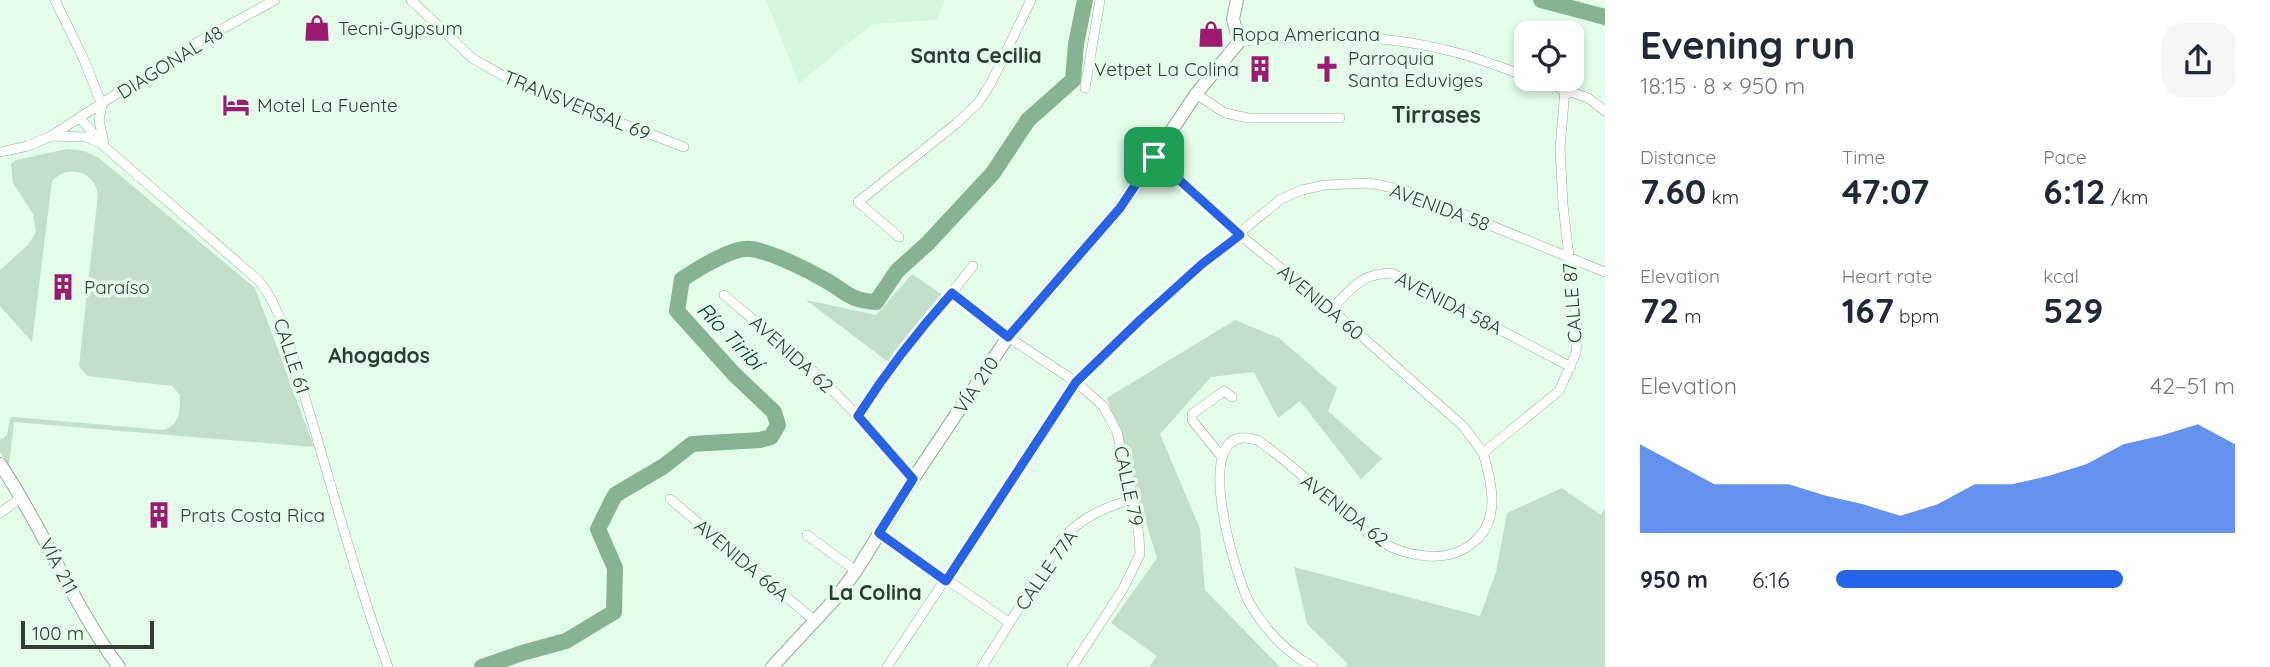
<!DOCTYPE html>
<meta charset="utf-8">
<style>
:root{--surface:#fff;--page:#f6f6f7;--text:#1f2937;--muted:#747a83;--accent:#2563eb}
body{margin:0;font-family:Quicksand,sans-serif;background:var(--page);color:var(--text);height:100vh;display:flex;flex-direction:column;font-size:26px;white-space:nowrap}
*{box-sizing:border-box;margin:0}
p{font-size:23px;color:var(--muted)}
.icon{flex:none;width:38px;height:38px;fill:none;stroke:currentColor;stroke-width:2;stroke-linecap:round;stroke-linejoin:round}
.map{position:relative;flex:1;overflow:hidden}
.sheet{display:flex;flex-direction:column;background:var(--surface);width:665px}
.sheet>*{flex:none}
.buttons{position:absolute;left:1514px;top:21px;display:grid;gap:14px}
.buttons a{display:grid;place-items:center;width:70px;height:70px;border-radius:14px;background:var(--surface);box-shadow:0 4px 10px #0003;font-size:35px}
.scale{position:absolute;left:21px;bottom:18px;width:133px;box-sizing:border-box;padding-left:7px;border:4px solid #343e37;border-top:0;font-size:19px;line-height:24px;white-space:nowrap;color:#343e37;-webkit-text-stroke:5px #e4fcea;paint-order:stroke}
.pin{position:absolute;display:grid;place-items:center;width:60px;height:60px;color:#fff;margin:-30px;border-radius:14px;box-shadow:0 4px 10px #0006}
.round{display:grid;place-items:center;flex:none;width:74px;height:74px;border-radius:21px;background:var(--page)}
.headline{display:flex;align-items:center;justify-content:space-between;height:119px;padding:0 35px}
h1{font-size:38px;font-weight:800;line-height:52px}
.figures{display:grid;grid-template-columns:repeat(3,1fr);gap:10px;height:119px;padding:7px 35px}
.figures div{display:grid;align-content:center}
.figures b{font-size:35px;font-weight:800}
.figures small{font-size:19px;font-weight:400}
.figures p{font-size:19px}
.chart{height:196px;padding:14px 35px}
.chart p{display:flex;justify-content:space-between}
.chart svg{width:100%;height:126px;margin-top:7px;fill:var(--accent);opacity:.7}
ul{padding:0 35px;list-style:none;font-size:23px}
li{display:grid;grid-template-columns:112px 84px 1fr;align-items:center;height:52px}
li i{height:18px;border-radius:9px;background:var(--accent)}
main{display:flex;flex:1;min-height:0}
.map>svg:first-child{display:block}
.built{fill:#d6f5dd}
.green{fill:#c2e0c9}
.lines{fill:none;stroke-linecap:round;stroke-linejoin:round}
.river{stroke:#86b493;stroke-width:16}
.minor-casing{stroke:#96ad9c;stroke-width:10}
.major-casing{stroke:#96ad9c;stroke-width:14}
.minor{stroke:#fff;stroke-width:9}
.major{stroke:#fff;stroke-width:12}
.route-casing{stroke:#fff;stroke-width:14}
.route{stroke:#2563eb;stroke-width:9}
.labels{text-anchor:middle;stroke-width:7;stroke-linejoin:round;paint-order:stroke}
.poi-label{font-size:19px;fill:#343e37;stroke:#e4fcea;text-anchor:start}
.street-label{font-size:19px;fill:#343e37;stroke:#e4fcea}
.neighbourhood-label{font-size:21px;font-weight:bold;fill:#2b3f31;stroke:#e4fcea}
.water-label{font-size:21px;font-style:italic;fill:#013b1c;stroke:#e4fcea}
.quarter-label{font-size:23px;font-weight:bold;fill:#2b3f31;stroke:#e4fcea}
</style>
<main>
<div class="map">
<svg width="1605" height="667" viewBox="0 0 1605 667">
<rect width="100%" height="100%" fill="#e4fcea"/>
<path class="built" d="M 766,0 L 945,0 L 937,20 L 872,24 L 799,83 Z"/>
<path class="green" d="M 67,149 L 84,151 L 99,158 L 255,288 L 314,447 L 14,422 L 9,465 L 0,452 L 0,440 L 7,435 L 10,418 L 13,417 L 163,430 C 180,425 180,411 180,395 L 172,386 L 87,376 L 79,366 L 98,194 C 94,171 68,164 52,181 L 32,342 L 0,306 L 0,270 L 28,245 L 36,232 L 33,214 L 13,183 L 11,164 L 16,160 Z
M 912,274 L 943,295 L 888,362 L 806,300 L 876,315 Z
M 1235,320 L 1279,338 L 1337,388 L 1328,411 L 1382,459 L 1361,479 L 1300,401 L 1278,418 L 1254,372 L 1211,377 L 1160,434 L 1200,529 L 1205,590 L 1280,667 L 1149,667 L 1157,656 L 1111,623 L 1157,558 L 1107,398 Z
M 1562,488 L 1601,515 L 1605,508 L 1605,667 L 1345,667 L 1348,664 L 1307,624 L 1294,567 L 1480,616 L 1496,572 L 1507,513 Z"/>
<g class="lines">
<path class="river" d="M 1541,0 L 1605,17
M 482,667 L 522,653 L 566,641 L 614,612 L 615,568 L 598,529 L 615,495 L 664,466 L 692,444 L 760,440 L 771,437 L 778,425 L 774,412 L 734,374 L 677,311 L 682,279 C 698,269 733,246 751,249 C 772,252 808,270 827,281 C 849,294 849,300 876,302 L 897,271 L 928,243 L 993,173 L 1028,120 L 1073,80 L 1076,44 L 1085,0"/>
<defs>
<path id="minor" d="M 55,0 L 84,60 L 102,105
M 411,0 L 472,58 L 516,83 L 684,147
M 1239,42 C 1309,33 1385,34 1454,52 C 1479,58 1502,68 1526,76
M 1534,79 L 1588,98 L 1605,111
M 1085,88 L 1100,0
M 1196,94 L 1225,113 L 1248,118 L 1340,118
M 102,105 L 99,120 L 104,143
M 80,118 L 106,148 L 258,280 C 283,308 297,371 308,408 C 334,494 357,582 388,667
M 52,136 L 86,137 L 100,143
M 0,152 L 28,146 L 51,136 L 189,47 L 275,0
M 1154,157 L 1240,235 L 1331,309 L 1464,427 L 1483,453
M 899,237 L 858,202 L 956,124 L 978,103 L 991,83 L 1031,0
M 952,293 L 1008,337 L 1076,382 L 1103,406 L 1117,432 L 1133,499 L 1139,536 L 1140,554 L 1123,589 L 1072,667
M 724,295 L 807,365 L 858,416 L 913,479
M 1331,309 C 1352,289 1361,273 1392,273 L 1571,367
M 858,416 C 892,362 934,316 973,266
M 1222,457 L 1192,420 L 1192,414 L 1224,391 L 1232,397
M 670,499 L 815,621
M 0,513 L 22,497
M 879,533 L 1010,623
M 807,535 L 856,571
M 887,667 L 1076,382 L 1140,320 L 1202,264 L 1281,199 L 1302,190 L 1325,185 L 1369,183 L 1404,190 L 1605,272
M 982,667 L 1062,539 C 1082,517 1105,507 1133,499
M 1313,667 C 1286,652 1264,629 1249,602 C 1236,577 1185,414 1259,441 C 1289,462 1317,489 1345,513 C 1355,522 1366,533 1378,540 C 1405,557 1448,565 1474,542 C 1501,519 1492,483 1483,453 L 1559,391 L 1576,353 L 1577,326 L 1563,205 L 1560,148 L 1565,90"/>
<path id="major" d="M 0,464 C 44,529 72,604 119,667
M 772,667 L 835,599 L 856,571 L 913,479 L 1008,337 L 1120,208 L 1196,94 L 1239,42 L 1233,19 L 1237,0"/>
</defs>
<use href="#minor" class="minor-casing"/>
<use href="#major" class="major-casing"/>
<use href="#minor" class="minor"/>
<use href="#major" class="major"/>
</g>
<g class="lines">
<defs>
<path id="route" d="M 1154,157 L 1240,235 L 1202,264 L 1140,320 L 1076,382 L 946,581 L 879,533 L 913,479 L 858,416 C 886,372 917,332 952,293 L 1008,337 L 1120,208 Z"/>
</defs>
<use href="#route" class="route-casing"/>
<use href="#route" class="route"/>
</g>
<defs>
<symbol id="shop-bare" viewBox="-9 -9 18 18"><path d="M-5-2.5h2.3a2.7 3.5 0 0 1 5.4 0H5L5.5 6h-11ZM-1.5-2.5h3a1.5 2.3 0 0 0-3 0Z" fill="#9c1b6e" stroke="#e4fcea" stroke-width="2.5" paint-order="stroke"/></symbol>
<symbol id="building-bare" viewBox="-9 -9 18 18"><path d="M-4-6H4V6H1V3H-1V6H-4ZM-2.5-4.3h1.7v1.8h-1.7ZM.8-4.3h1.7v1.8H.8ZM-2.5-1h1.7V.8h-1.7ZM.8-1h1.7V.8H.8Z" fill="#9c1b6e" stroke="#e4fcea" stroke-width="2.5" paint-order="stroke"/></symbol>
<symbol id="church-bare" viewBox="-9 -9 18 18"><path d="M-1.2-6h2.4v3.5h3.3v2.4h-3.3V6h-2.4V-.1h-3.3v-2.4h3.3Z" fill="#9c1b6e" stroke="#e4fcea" stroke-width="2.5" paint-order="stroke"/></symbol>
<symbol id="hotel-bare" viewBox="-9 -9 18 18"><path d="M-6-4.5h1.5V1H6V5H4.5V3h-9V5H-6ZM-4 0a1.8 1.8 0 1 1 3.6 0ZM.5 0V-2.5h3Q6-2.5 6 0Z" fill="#9c1b6e" stroke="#e4fcea" stroke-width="2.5" paint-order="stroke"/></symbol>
</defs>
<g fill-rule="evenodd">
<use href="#shop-bare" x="298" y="9" width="38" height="38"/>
<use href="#shop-bare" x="1192" y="15" width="38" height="38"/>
<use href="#building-bare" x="1241" y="50" width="38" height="38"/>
<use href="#church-bare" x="1308" y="50" width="38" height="38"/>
<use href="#hotel-bare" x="217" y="86" width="38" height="38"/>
<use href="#building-bare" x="44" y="268" width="38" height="38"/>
<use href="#building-bare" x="140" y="496" width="38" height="38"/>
</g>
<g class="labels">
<g class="poi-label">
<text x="338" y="35">Tecni-Gypsum</text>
<text x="1232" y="41">Ropa Americana</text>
<text x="1348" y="65">Parroquia<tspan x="1348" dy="22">Santa Eduviges</tspan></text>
<text x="1239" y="76" text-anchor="end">Vetpet La Colina</text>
<text x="257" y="112">Motel La Fuente</text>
<text x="84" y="294">Paraíso</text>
<text x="180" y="522">Prats Costa Rica</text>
</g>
<g class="street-label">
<text transform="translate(170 62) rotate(-32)" y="7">DIAGONAL 48</text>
<text transform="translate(577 105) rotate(22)" y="7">TRANSVERSAL 69</text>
<text transform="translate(1440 207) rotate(20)" y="7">AVENIDA 58</text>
<text transform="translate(1321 302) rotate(40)" y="7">AVENIDA 60</text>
<text transform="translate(1449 303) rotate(27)" y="7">AVENIDA 58A</text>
<text transform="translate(1572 303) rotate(-94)" y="7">CALLE 87</text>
<text transform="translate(792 354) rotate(42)" y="7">AVENIDA 62</text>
<text transform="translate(292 356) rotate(72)" y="7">CALLE 61</text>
<text transform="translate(976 385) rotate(-56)" y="7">VÍA 210</text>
<text transform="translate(1129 486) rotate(78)" y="7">CALLE 79</text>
<text transform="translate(1345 510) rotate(38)" y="7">AVENIDA 62</text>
<text transform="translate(742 560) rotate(40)" y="7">AVENIDA 66A</text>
<text transform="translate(59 566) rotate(62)" y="7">VÍA 211</text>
<text transform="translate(1046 570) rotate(-55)" y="7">CALLE 77A</text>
</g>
<g class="neighbourhood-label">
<text x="976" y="63">Santa Cecilia</text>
<text x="379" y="363">Ahogados</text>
<text x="875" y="600">La Colina</text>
</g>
<g class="water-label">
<text transform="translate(730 336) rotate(46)" y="7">Río Tiribí</text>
</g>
<g class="quarter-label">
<text x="1436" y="123">Tirrases</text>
</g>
</g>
</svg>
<div class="buttons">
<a><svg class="icon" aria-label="locate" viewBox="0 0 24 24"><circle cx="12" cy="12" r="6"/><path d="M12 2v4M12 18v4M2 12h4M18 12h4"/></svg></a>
</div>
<div class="scale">100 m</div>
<div class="pin" style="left:1154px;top:157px;background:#1e9e55"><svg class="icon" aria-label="arrive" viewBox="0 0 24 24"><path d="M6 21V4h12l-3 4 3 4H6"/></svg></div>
</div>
<section class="sheet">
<div class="headline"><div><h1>Evening run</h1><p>18:15 · 8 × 950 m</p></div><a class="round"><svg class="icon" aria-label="share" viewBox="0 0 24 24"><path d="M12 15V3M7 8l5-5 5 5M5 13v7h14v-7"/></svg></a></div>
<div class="figures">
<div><p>Distance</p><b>7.60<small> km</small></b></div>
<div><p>Time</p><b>47:07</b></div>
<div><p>Pace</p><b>6:12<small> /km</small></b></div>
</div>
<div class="figures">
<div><p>Elevation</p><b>72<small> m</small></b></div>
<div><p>Heart rate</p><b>167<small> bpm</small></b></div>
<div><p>kcal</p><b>529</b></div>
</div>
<div class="chart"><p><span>Elevation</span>42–51 m</p>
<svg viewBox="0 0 160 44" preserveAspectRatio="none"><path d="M0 44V13L10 20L20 27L30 27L40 27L50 31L60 34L70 38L80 34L90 27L100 27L110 24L120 20L130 13L140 10L150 6L160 13V44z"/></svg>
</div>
<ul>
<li><b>950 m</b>6:16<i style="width:72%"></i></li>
</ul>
</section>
</main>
